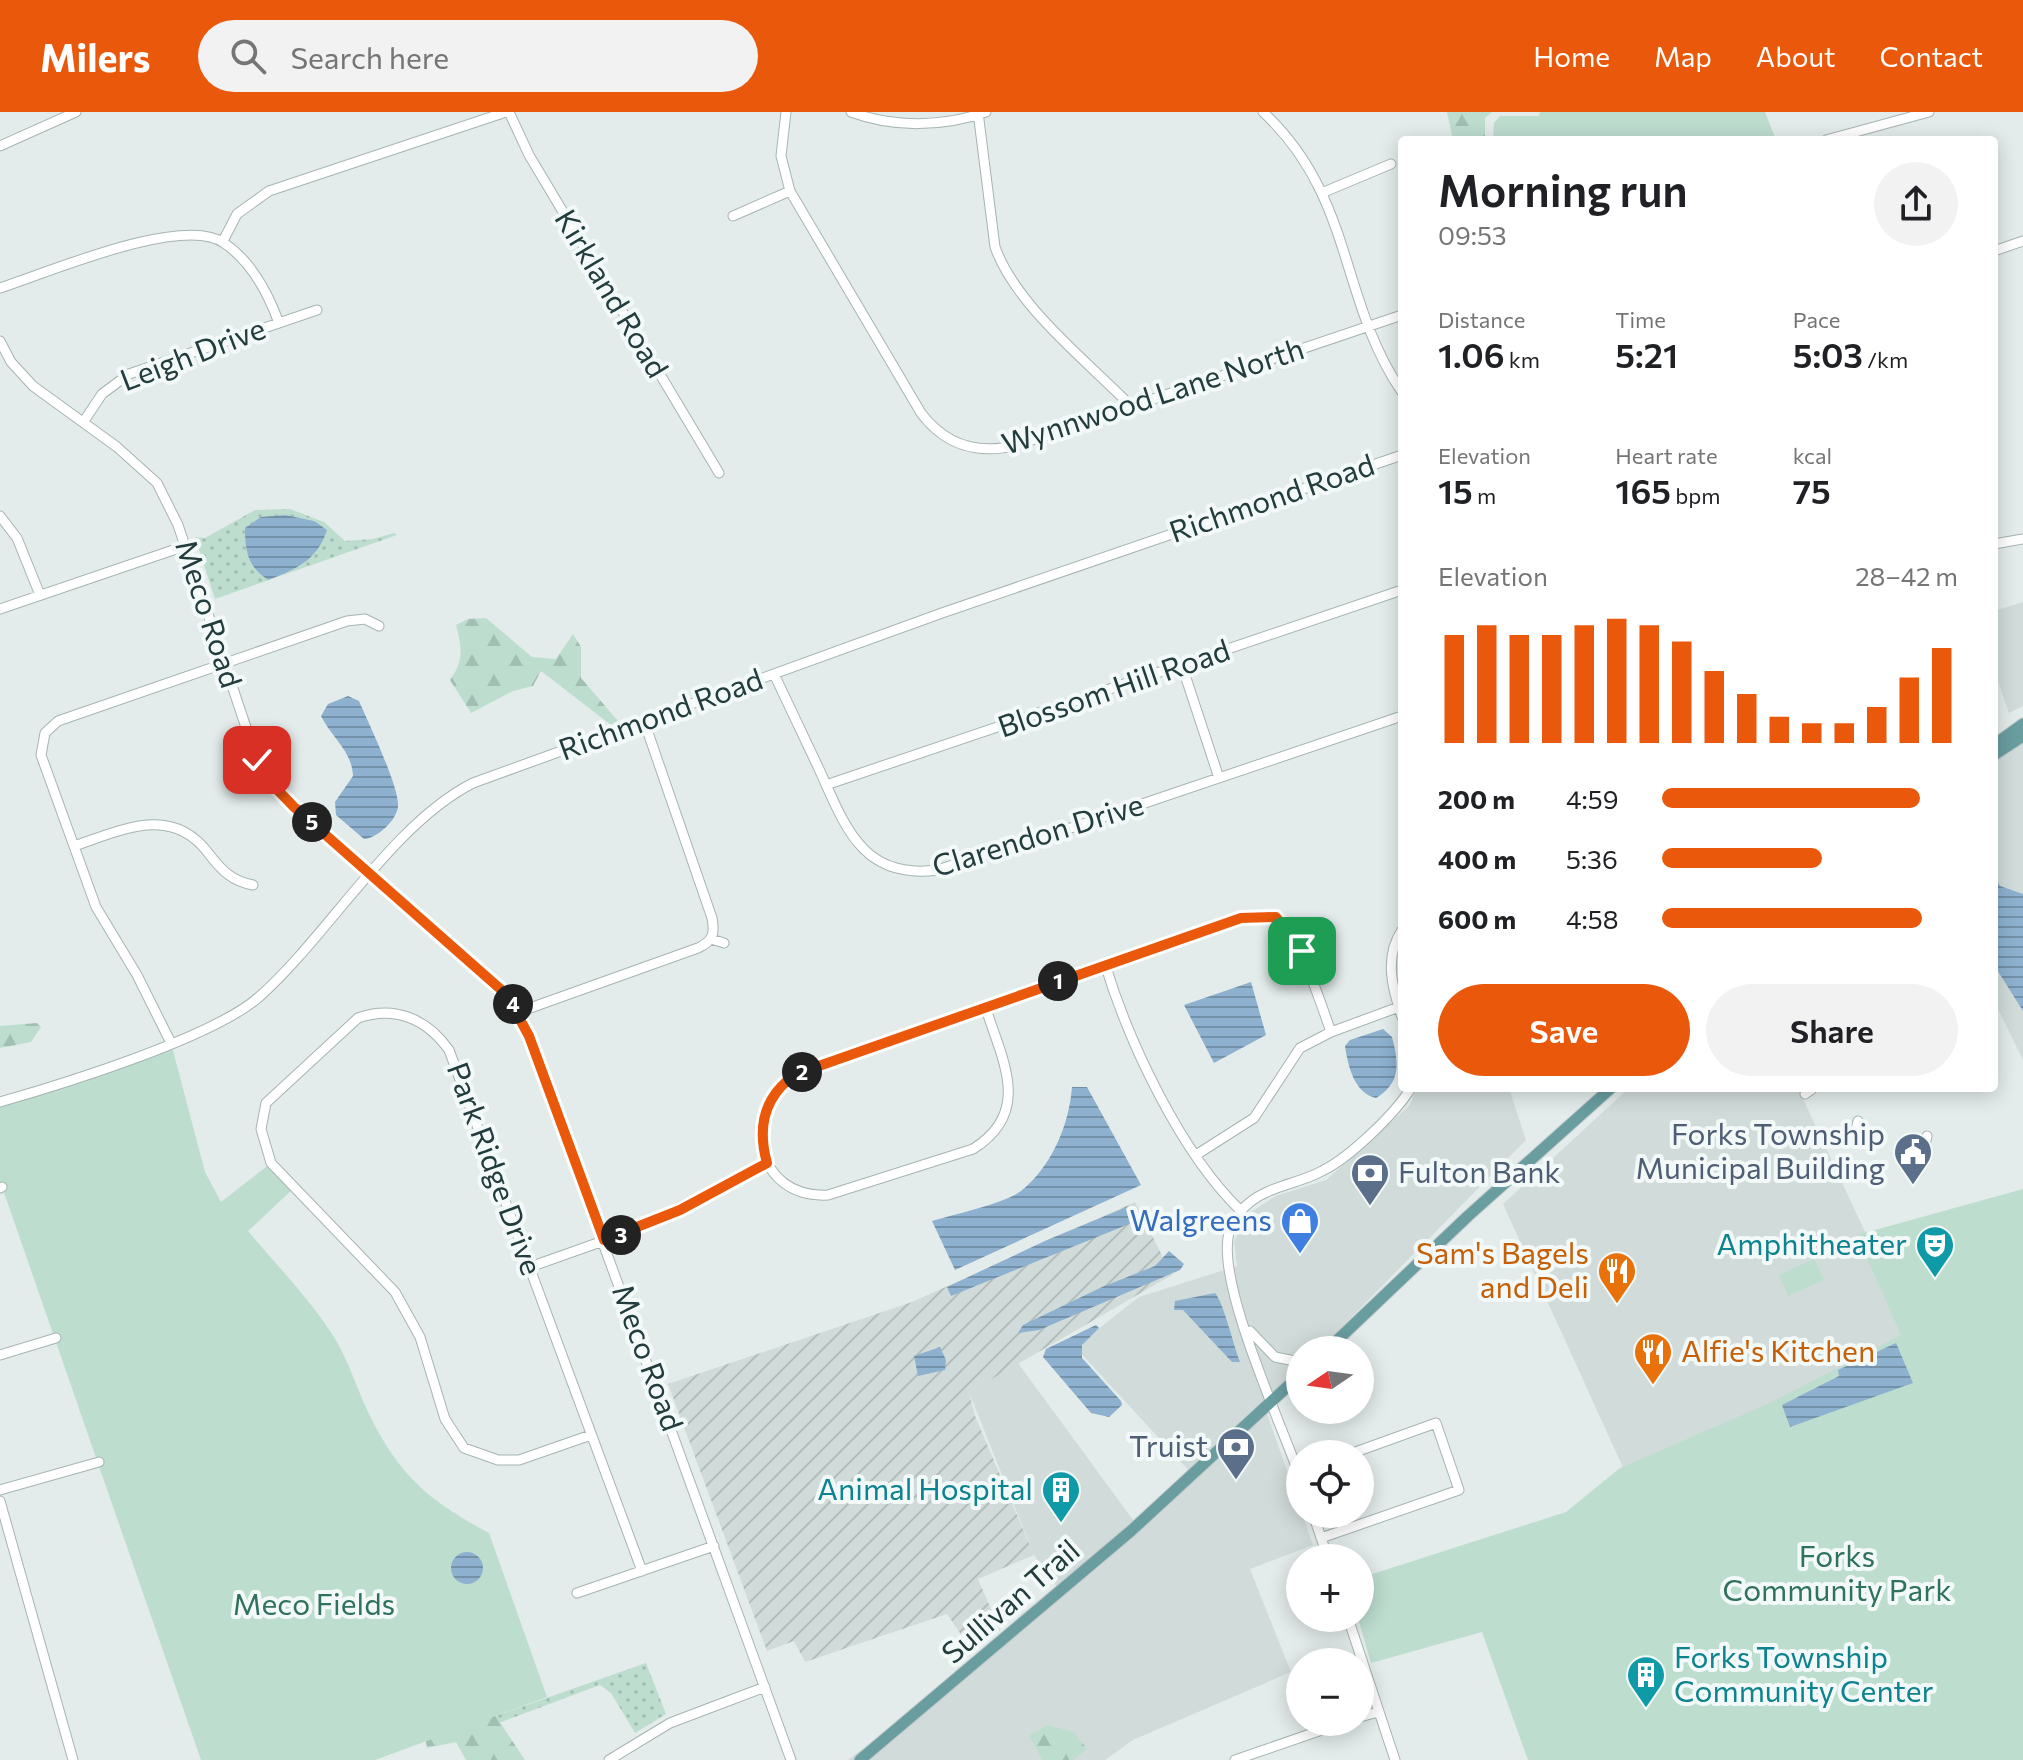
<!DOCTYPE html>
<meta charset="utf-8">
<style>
:root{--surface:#fff;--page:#f2f2f2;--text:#202124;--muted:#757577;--accent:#ea580c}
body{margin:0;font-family:Commissioner,sans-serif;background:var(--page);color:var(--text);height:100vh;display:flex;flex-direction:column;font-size:30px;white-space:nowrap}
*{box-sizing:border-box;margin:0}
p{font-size:26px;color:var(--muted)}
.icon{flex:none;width:44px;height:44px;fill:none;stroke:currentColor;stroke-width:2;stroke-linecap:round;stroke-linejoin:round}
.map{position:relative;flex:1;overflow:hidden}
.details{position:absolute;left:1398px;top:24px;width:600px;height:956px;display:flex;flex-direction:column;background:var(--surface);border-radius:8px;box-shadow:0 4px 20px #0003}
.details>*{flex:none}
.needle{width:52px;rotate:257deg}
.tools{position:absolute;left:1286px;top:1224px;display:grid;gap:16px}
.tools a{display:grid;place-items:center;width:88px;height:88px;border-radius:50%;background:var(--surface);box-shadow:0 4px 20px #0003;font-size:40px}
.pin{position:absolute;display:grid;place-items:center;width:68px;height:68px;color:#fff;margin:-34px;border-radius:16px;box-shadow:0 4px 12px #0006}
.km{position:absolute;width:40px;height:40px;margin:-20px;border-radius:50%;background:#222;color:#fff;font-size:22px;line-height:40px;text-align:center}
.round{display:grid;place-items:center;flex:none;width:84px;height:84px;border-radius:42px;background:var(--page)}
.head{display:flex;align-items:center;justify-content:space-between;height:136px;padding:0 40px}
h1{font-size:44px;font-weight:600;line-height:60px}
.metrics{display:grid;grid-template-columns:repeat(3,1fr);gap:12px;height:136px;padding:8px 40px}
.metrics div{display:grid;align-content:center}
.metrics b{font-size:34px;font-weight:600}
.metrics small{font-size:22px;font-weight:400}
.metrics p{font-size:22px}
.chart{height:224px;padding:16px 40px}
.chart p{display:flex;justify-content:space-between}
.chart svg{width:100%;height:144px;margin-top:8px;stroke:var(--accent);stroke-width:6}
.cta{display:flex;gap:16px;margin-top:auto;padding:16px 40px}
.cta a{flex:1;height:92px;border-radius:48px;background:var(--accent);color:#fff;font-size:32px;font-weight:600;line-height:92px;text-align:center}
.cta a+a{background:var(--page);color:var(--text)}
ul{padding:0 40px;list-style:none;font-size:26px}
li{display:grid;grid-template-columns:128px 96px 1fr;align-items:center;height:60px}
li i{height:20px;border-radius:10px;background:var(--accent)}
header{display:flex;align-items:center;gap:48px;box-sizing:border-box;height:112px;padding:0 40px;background:var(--accent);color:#fff}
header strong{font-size:38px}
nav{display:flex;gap:44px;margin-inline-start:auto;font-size:28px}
.search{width:560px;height:72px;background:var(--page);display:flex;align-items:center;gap:20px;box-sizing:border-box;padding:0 28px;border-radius:44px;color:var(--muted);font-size:30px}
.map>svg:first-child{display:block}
.built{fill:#d1dcda}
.industrial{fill:url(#industrial-furrows)}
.grass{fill:url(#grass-dots)}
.forest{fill:url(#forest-firs)}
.park{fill:#bdddcf}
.water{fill:url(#water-rules)}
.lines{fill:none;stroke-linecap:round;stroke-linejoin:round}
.minor-casing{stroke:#a6b4b3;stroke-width:11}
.major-casing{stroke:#c1c8c9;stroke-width:13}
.minor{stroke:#fff;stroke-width:9}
.major{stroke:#699da0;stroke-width:11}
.route-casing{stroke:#fff;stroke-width:16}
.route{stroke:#ea580c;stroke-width:10}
.labels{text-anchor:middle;stroke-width:8;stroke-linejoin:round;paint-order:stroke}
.street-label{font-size:30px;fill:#233c3d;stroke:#f3f9f8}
.service-label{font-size:30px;fill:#4e5e75;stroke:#f3f9f8;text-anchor:end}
.shop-label{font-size:30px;fill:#366cbe;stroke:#f3f9f8;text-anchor:end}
.culture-label{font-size:30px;fill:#0d838f;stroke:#f3f9f8;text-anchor:end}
.food-label{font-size:30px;fill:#c56008;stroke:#f3f9f8;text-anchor:end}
.park-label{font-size:30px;fill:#2f725e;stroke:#f3f9f8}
</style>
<header>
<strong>Milers</strong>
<div class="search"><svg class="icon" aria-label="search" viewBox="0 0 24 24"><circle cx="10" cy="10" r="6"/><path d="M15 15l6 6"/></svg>Search here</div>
<nav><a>Home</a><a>Map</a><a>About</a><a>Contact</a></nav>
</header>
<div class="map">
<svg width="2023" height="1648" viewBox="0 0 2023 1648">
<defs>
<pattern id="industrial-furrows" width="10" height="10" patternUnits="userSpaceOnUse" patternTransform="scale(2)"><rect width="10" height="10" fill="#d1dcda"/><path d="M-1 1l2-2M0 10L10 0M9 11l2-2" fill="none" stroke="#b3bebc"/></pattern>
<pattern id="grass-dots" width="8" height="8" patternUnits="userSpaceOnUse" patternTransform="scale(2)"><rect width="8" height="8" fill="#bdddcf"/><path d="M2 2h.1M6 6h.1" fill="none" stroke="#a2bfb3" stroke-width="1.8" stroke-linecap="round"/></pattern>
<pattern id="forest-firs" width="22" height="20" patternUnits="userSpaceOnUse" patternTransform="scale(2)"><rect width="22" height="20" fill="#bdddcf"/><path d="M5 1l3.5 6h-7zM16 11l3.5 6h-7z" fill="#a2bfb3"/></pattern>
<pattern id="water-rules" width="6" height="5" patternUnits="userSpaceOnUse" patternTransform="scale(2)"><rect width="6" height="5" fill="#8db1cf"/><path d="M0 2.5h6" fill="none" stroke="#7391a9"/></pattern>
</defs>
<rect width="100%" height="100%" fill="#e3eceb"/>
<path class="built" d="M 2023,490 L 2023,594 L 2009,601 L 1994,558 L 1994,499 Z
M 2023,624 L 2023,948 L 1994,889 L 1994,643 Z
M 1417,976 L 1509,976 L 1526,1028 L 1319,1238 L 1300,1238 L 1300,1257 L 1264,1293 L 1313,1433 L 1250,1457 L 1291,1560 L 1133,1628 L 1105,1648 L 848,1648 L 1063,1483 L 1034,1443 L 969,1280 L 1018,1251 L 1139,1416 L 1191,1361 L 1075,1235 L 1139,1185 L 1237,1154 L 1234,1130 L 1248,1102 L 1276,1084 L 1326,1068 L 1410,993 Z
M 1629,976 L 1798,976 L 1914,1225 L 1630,1371 L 1503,1092 Z"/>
<path class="industrial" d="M 1135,1090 L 1172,1163 L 969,1280 L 975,1304 L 1034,1443 L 978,1467 L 1000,1518 L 973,1540 L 947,1502 L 805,1550 L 794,1529 L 767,1539 L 668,1272 L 912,1190 Z"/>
<path class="grass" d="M 290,397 L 324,410 L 345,429 L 373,427 L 394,421 L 397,423 L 215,487 L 195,425 L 205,426 L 255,398 Z
M 646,1551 L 666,1602 L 635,1621 L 611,1581 L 600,1573 L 499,1611 L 495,1604 Z"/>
<path class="forest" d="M 1447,0 L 1492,0 L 1485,6 L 1485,28 L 1453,28 Z
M 486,506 L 532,545 L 556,547 L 573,522 L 581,535 L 581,566 L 618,609 L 611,613 L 541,559 L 533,574 L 513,579 L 471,601 L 450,568 C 464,549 462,535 456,513 L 468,507 Z
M 37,911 L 41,915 L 31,930 L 0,936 L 0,914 Z
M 493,1600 L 525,1648 L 466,1648 L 456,1630 L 427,1636 L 424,1619 Z
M 1048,1613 L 1074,1620 L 1087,1637 L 1073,1648 L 1042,1648 L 1029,1623 Z"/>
<path class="park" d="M 1540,0 L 1765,0 L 1776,28 L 1493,28 L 1494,11 L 1500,4 L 1539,4 Z
M 171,931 L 205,1060 L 221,1090 L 271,1051 L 294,1076 L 248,1119 C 278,1155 313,1190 337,1230 C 351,1255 359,1283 372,1308 C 401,1366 433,1391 489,1421 L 547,1585 L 375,1648 L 201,1648 L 0,1069 L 0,990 Z
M 2023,1077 L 2023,1648 L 1528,1648 L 1482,1520 L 1371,1551 L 1358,1506 L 1360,1466 L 1566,1400 L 1620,1356 L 1772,1290 L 1901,1223 L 1857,1123 Z
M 1814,1147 L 1824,1168 L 1788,1184 L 1779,1163 Z"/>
<path class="water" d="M 285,403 L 314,409 L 327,418 C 317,449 296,457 268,468 C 248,455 245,439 245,416 L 261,405 Z
M 348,584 L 359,589 C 368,610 400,676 398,695 C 396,709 377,726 364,727 L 336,703 L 335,690 L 353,664 C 352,639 332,626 321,604 L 328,592 Z
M 1994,761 L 2000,774 L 2023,782 L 2023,899 L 1994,853 Z
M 1251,870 L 1266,923 L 1214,951 L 1184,893 Z
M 1383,917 L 1392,925 C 1399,951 1401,971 1376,986 C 1354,981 1348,954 1345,934 L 1350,928 Z
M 1072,975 L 1087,975 L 1141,1073 L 955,1158 L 932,1109 C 955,1102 1003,1092 1021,1079 C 1052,1054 1069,1013 1072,975 Z
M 1129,1094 L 1139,1108 L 951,1184 L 947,1175 L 1047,1128 Z
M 1169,1139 L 1184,1152 L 1180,1158 L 1039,1218 L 1018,1221 L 1023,1213 L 1102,1175 L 1155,1154 Z
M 1215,1181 C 1223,1189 1234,1235 1240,1250 L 1232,1250 L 1183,1198 L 1174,1198 L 1175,1189 Z
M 1096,1213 L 1099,1216 L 1082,1233 L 1082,1246 L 1121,1289 L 1122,1293 L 1109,1305 L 1091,1301 L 1043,1245 L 1046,1237 Z
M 1896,1231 L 1913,1271 L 1790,1315 L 1782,1293 L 1839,1264 L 1838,1258 Z
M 940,1235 L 946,1248 L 945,1258 L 918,1264 L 914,1244 Z
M451 1456a16 16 0 1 1 32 0a16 16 0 1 1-32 0Z"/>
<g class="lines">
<defs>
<path id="minor" d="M 509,0 L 529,43 L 719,361
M 786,0 L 781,44 L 790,79 L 921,301 C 945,333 978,343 1017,333 L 1402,203
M 851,0 C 894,16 943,15 986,0
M 978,0 L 995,135 C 1016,194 1087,249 1131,294
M 1263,0 C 1354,84 1339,189 1402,280
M 1826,28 L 1929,0
M 0,34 L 76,0
M 1324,80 L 1391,52
M 733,104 L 790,79
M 223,129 L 237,102 L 269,79 L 506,0
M 1994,139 L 2023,129
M 0,176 C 47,161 183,102 224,131 C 251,149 268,181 279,211
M 0,229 L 11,250 L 33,274 L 117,335 L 157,371 L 178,413 L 257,648 L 267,667 L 294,695 L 472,850 L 519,900 L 791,1648
M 84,309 L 102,282 L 129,262 L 317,198
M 0,404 L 17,426 L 40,483
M 1994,432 L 2023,427
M 0,497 L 185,434
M 1182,554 L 1219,666
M 774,562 C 789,594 804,625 819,657 C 845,714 862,768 937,758 L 1080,713 L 1402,604
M 826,673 L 1402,478
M 74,734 C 122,718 172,692 209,742 C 222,759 232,769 253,773
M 1402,818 C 1384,845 1392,876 1402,905
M 711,827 L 724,831
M 1105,852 C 1129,931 1181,1041 1240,1098
M 986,897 C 1003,950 1032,1000 973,1037 L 828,1083 C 754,1087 740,999 796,962 L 1241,806 L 1276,805 C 1305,839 1316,878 1331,920
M 519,900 L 698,836 C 713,829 715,822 712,806 L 644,609
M 171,931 L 137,863 L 96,795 L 41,643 L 45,621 L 58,609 L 347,509 L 365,507 L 379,514
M 1805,982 L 1812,977
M 0,990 C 63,972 212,926 259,885 C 328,824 392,712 473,671 L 942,501 L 1402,343
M 1856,1018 L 1858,1009
M 1925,1033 L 1927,1024
M 1196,1043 L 1254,1006 L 1300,936 L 1331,920 L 1399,895
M 0,1076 L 2,1075
M 530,1155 L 637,1117 L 767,1051
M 1250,1219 L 1275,1245 L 1300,1250
M 0,1243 L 56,1226
M 591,1323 L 519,1348 L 498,1348 L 464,1336 L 445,1307 L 420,1225 L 395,1180 L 271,1051 L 261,1017 L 266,991 L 358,906 C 395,893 427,907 449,938 L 642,1459
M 1300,1365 C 1280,1309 1220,1179 1228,1126 C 1230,1107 1247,1089 1265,1081 C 1283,1072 1304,1069 1322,1059 C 1349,1046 1395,1002 1411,976
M 0,1378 L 99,1350
M 0,1389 L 73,1648
M 1313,1402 L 1328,1446
M 1321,1426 L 1459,1378 L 1436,1311 L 1350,1342
M 577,1481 L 714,1434
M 1348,1506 L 1395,1648
M 1360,1605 L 1378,1600
M 609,1648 L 670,1611 L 765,1575
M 1235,1648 L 1345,1610"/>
<path id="major" d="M 1994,633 L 2023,612
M 1994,643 L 2023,624
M 1327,1238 L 1468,1104 L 1611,976
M 860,1648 L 1132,1418 L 1300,1263"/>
</defs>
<use href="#minor" class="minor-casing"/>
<use href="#major" class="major-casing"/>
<use href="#minor" class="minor"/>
<use href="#major" class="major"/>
</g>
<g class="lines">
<defs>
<path id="route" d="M 257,648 L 267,667 L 294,695 L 506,882 L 529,924 L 604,1128 L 680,1098 L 767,1051 C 757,1015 764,984 796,962 L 1241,806 L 1276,805 L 1302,839"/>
</defs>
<use href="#route" class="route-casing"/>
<use href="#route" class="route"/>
</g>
<defs>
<symbol id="civic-pin" viewBox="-11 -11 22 30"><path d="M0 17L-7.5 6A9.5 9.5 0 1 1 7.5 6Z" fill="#5c6f8a" stroke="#f3f9f8"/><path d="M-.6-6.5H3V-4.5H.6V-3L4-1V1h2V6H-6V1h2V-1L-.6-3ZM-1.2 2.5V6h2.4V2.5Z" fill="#fff"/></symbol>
<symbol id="bank-pin" viewBox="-11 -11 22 30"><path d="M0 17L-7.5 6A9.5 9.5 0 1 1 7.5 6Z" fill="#5c6f8a" stroke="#f3f9f8"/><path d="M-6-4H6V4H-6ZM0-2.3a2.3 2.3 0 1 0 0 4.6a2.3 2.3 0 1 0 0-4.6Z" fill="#fff"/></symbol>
<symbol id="shop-pin" viewBox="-11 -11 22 30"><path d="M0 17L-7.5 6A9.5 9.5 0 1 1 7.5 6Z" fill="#3f7fe0" stroke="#f3f9f8"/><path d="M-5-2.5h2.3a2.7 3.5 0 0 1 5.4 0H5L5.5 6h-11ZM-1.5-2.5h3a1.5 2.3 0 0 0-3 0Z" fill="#fff"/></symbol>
<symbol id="theatre-pin" viewBox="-11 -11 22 30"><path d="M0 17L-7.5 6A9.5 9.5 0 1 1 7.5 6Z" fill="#0f9aa8" stroke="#f3f9f8"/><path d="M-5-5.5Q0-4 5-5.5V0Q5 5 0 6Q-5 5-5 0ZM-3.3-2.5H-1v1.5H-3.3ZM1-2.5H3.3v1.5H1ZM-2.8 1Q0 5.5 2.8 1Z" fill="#fff"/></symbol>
<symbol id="restaurant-pin" viewBox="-11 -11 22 30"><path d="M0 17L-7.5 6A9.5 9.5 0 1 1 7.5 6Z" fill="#e8710a" stroke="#f3f9f8"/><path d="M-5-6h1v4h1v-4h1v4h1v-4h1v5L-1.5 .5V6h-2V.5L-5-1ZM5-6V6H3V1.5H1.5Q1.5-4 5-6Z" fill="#fff"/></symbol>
<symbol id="building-pin" viewBox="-11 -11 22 30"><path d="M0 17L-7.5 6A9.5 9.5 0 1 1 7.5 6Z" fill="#0f9aa8" stroke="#f3f9f8"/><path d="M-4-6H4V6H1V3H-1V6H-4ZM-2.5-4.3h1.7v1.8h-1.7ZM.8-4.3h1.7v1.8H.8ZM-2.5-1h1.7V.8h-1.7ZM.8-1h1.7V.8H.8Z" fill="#fff"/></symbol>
</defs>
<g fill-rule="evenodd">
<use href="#civic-pin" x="1891" y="1018" width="44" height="60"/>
<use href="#bank-pin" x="1348" y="1039" width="44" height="60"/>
<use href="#shop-pin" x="1278" y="1087" width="44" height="60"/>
<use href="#theatre-pin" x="1913" y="1111" width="44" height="60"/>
<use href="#restaurant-pin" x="1595" y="1137" width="44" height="60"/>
<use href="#restaurant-pin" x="1631" y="1218" width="44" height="60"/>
<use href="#bank-pin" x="1214" y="1313" width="44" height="60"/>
<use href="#building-pin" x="1039" y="1356" width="44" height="60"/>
<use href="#building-pin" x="1624" y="1541" width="44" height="60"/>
</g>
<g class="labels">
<g class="street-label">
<text transform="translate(611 182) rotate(59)" y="10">Kirkland Road</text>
<text transform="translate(193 243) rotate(-21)" y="10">Leigh Drive</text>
<text transform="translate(1153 285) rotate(-18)" y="10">Wynnwood Lane North</text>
<text transform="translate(1272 387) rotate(-19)" y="10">Richmond Road</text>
<text transform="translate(208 502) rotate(72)" y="10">Meco Road</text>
<text transform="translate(1114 577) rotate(-19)" y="10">Blossom Hill Road</text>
<text transform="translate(661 603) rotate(-20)" y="10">Richmond Road</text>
<text transform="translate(1038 724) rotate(-17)" y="10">Clarendon Drive</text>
<text transform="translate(494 1057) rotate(70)" y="10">Park Ridge Drive</text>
<text transform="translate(647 1246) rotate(70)" y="10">Meco Road</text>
<text transform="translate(1011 1490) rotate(-41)" y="10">Sullivan Trail</text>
</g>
<g class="service-label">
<text x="1885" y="1033">Forks Township<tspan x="1885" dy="34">Municipal Building</tspan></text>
<text x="1398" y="1071" text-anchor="start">Fulton Bank</text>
<text x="1208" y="1345">Truist</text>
</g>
<g class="shop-label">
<text x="1272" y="1119">Walgreens</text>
</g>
<g class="culture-label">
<text x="1907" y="1143">Amphitheater</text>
<text x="1033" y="1388">Animal Hospital</text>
<text x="1674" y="1556" text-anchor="start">Forks Township<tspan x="1674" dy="34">Community Center</tspan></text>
</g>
<g class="food-label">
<text x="1589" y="1152">Sam's Bagels<tspan x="1589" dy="34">and Deli</tspan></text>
<text x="1681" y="1250" text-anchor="start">Alfie's Kitchen</text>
</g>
<g class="park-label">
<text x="1837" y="1455">Forks<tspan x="1837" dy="34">Community Park</tspan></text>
<text x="314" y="1503">Meco Fields</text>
</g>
</g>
</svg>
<div class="tools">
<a><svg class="needle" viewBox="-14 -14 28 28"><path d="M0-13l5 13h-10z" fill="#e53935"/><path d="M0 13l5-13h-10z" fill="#757577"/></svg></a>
<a><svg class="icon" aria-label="locate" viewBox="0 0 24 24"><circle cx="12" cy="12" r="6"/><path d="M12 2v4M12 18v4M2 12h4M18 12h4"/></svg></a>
<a>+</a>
<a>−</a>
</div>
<div class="pin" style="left:1302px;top:839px;background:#1e9e55"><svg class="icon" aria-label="arrive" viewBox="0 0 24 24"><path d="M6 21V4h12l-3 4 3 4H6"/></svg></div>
<div class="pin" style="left:257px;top:648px;background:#d93025"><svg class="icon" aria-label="check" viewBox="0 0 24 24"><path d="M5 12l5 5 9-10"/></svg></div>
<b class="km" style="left:1058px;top:869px">1</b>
<b class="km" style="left:802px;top:960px">2</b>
<b class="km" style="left:621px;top:1123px">3</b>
<b class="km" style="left:513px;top:892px">4</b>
<b class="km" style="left:312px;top:710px">5</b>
<section class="details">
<div class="head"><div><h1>Morning run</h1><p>09:53</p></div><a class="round"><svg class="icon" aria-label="share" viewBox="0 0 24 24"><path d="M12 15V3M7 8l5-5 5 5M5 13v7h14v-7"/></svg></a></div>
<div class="metrics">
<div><p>Distance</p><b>1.06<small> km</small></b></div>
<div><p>Time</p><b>5:21</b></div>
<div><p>Pace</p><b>5:03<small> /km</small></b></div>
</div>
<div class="metrics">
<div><p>Elevation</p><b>15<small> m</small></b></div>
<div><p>Heart rate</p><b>165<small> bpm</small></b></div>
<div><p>kcal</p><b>75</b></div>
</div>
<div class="chart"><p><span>Elevation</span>28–42 m</p>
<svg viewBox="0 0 160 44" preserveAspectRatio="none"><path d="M5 44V11M15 44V8M25 44V11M35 44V11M45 44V8M55 44V6M65 44V8M75 44V13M85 44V22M95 44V29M105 44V36M115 44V38M125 44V38M135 44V33M145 44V24M155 44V15"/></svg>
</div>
<ul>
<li><b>200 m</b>4:59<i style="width:87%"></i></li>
<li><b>400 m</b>5:36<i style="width:54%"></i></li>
<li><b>600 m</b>4:58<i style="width:88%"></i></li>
</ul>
<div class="cta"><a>Save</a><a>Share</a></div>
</section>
</div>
